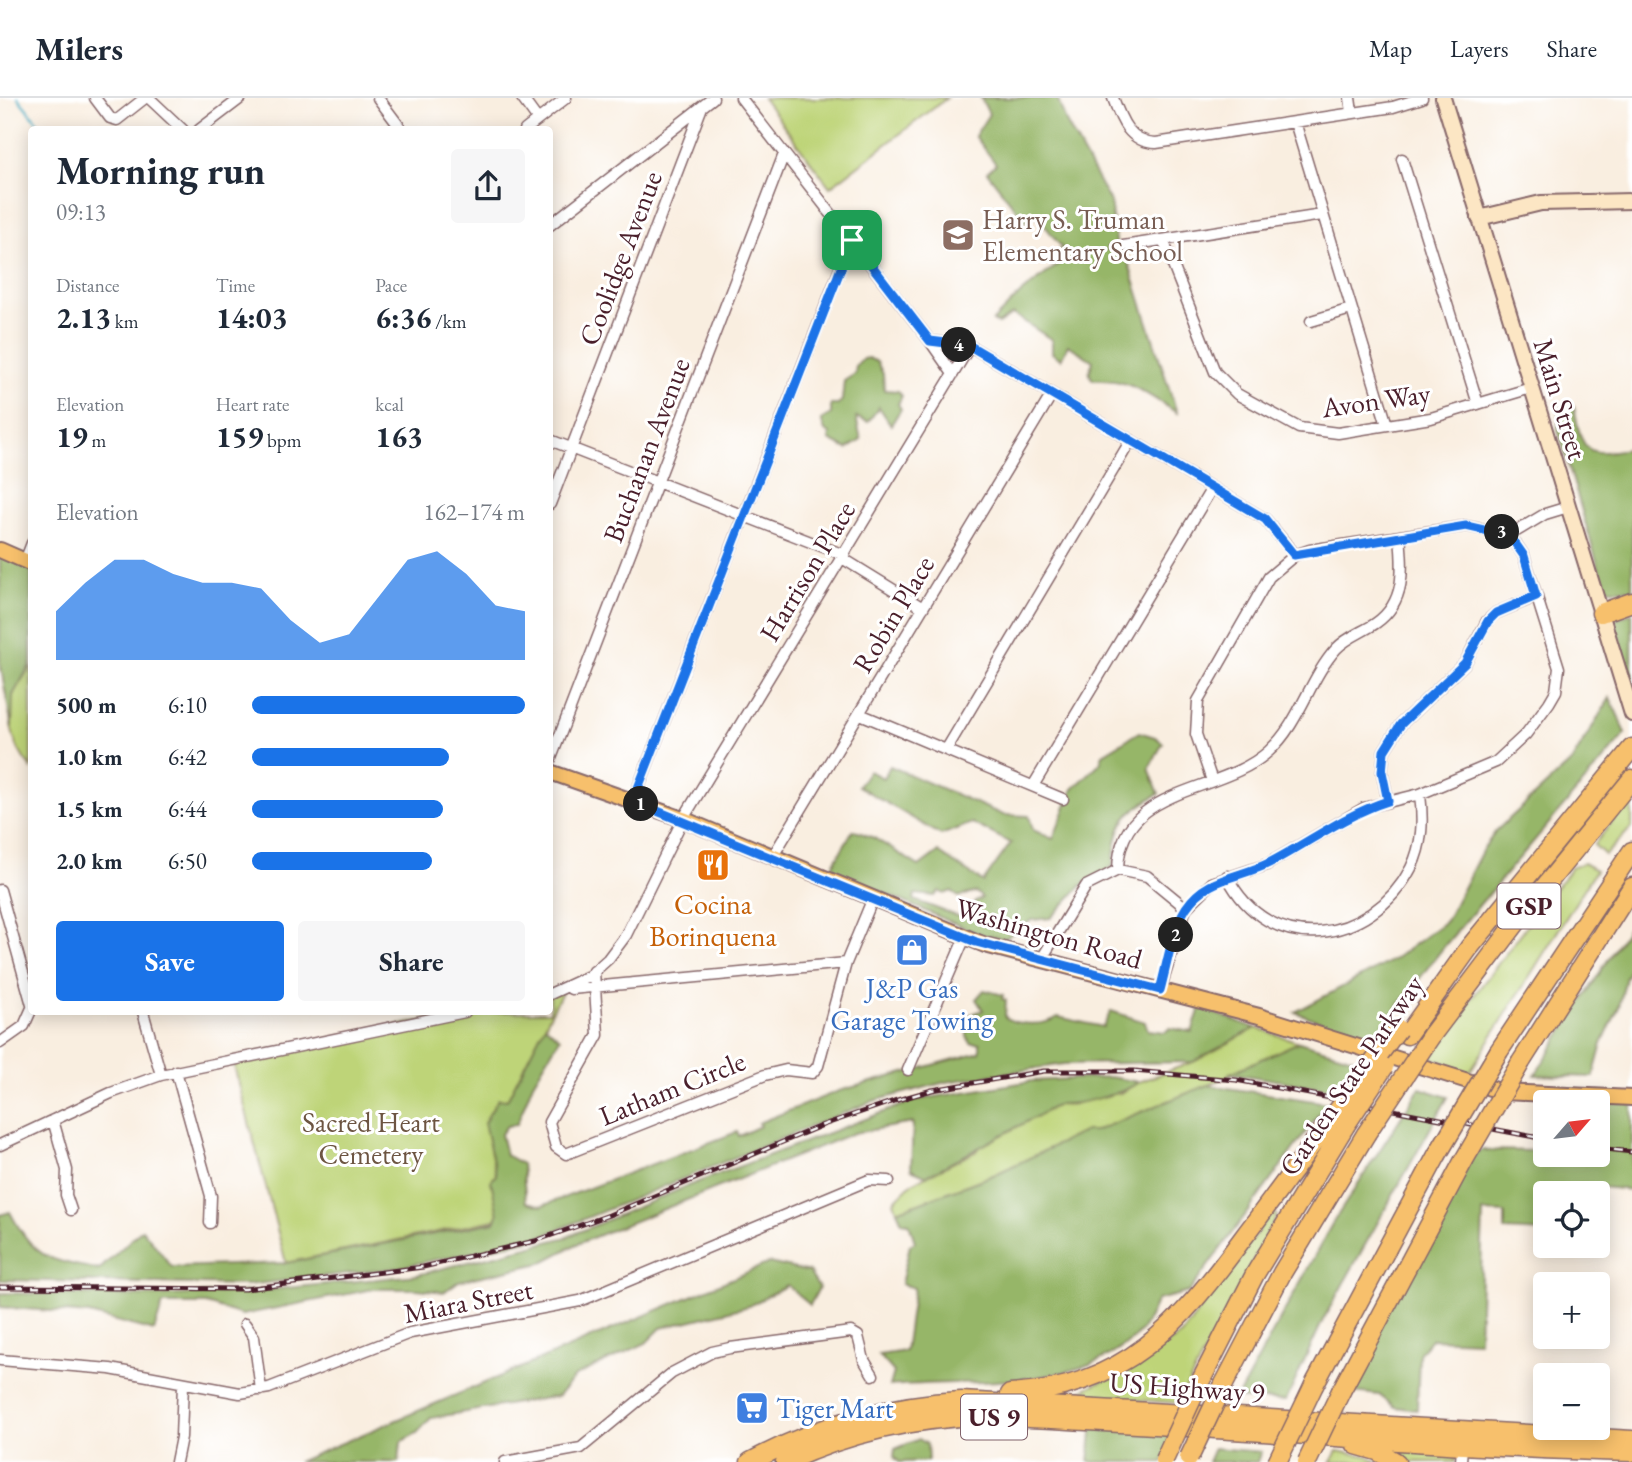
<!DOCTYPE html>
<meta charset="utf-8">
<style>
:root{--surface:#fff;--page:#f6f6f7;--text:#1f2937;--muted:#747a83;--line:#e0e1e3;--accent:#1a73e8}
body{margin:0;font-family:"EB Garamond",serif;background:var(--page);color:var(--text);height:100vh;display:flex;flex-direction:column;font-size:26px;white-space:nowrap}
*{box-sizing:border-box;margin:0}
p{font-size:23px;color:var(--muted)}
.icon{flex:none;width:38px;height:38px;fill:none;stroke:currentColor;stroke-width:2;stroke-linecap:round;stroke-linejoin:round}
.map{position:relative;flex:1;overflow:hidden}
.side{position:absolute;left:28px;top:28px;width:525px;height:889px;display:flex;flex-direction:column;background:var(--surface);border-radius:7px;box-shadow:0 4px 18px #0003}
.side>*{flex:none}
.needle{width:46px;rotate:62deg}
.tools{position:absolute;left:1533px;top:992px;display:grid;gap:14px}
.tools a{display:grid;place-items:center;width:77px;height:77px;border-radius:7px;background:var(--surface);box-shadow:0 4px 18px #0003;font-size:35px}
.pin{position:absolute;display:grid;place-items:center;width:60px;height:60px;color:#fff;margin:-30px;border-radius:14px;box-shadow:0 4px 10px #0006}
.km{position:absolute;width:35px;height:35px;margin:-18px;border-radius:50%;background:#222;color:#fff;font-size:19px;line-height:35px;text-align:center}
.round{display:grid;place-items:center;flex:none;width:74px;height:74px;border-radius:7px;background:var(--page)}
.overview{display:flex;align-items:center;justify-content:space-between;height:119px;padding:0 28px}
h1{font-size:38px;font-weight:700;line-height:52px}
.figures{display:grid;grid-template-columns:repeat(3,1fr);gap:10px;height:119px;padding:7px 28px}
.figures div{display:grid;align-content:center}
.figures b{font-size:30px;font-weight:700}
.figures small{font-size:19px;font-weight:400}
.figures p{font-size:19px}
.chart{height:196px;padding:14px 28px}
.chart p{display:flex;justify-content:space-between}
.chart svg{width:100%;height:126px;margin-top:7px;fill:var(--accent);opacity:.7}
.button{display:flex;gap:14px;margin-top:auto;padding:14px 28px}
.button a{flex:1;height:80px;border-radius:7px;background:var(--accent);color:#fff;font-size:28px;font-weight:700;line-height:80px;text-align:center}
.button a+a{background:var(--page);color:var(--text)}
ul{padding:0 28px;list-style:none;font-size:23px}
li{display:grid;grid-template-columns:112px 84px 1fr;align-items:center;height:52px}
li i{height:18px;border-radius:9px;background:var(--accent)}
header{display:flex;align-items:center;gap:42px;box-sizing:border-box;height:98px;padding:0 35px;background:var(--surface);border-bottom:2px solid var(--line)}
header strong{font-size:33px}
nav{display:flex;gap:38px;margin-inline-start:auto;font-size:24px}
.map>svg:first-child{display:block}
.green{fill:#bed478;stroke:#847a52;stroke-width:2}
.forest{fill:#96b668;stroke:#706a4a;stroke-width:2;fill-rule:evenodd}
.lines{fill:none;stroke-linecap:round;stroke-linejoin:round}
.stream{stroke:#45adc4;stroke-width:2.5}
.street-casing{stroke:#87676a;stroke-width:13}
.secondary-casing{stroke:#87676a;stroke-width:18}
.primary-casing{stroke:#87676a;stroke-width:18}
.highway-casing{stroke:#87676a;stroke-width:21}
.street{stroke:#fff;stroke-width:10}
.secondary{stroke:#fce6c4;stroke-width:14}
.primary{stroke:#f7c06c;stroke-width:14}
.highway{stroke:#f7c06c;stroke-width:18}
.rail-casing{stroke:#4a1f2b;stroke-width:5}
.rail{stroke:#fff;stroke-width:2.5;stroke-dasharray:8;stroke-linecap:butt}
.highway-bridge-casing{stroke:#87676a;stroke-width:21;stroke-linecap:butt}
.highway-bridge{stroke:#f7c06c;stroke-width:18}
.route-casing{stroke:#fff;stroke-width:14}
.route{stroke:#1a73e8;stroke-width:9}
.labels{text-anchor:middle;stroke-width:6;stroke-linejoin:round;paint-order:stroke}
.shield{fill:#fff;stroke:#80626b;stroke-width:2}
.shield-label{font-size:26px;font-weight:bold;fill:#4a1f2b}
.education-label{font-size:28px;fill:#785e54;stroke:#fff;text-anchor:start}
.street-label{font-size:28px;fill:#4a1f2b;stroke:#fff}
.food-label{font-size:28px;fill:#c56008;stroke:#fff}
.shop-label{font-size:28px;fill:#366cbe;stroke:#fff}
.park-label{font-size:28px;fill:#6d5542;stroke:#fff}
</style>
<header>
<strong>Milers</strong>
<nav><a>Map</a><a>Layers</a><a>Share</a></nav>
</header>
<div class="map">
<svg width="1632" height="1364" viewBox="0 0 1632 1364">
<rect width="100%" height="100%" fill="#fff"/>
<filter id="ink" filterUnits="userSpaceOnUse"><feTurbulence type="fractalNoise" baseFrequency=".0143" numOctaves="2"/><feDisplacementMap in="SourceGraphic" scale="14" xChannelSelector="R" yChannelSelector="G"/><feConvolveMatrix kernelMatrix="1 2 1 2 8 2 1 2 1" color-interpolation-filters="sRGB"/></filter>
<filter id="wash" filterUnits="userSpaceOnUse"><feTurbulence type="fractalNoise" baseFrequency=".00686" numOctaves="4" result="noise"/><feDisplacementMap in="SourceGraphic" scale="28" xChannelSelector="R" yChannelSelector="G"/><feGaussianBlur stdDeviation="1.57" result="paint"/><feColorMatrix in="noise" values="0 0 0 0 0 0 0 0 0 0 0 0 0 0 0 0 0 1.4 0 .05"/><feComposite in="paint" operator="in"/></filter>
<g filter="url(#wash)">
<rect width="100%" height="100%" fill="#f9eee0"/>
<path class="green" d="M 763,0 L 947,0 L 830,89 Z
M 31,566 L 31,670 C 12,648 4,617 16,590 C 20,581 28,576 31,566 Z
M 1632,699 L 1632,729 L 1605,757 L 1594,747 Z
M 1583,765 L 1596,772 L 1469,975 L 1428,958 L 1571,770 Z
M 563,892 L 507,1002 L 493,1010 L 519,1117 L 286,1165 L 232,960 L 465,914 L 550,914 L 550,896 Z
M 1256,930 L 1299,944 L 1198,992 L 1095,1033 L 1085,1034 L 996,1076 L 897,1113 L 894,1103 L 912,1085 L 977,1053 L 982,1046 L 1059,1006 L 1072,1007 L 1099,997 L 1121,995 L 1139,984 L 1193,964 Z
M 1272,1114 L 1277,1117 L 1178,1305 L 1072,1297 L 1134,1268 L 1181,1237 Z
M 1396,1350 L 1456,1359 L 1455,1364 L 1410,1364 Z
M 1337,1353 L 1368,1358 L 1378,1364 L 1331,1364 Z"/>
<path class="forest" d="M 981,0 L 1057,0 L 1067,26 L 1110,104 L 1117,149 L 1123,148 L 1177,315 C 1147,296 1129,280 1093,282 L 1089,275 L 1093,263 L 1068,247 L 1061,261 L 1052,255 L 1052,242 L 1013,216 L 998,226 L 993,223 L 1020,196 L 1061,164 L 1055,156 L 1062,150 L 1036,116 L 1026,124 L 987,74 L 996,66 L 975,38 L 989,16 Z
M 868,260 L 877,264 L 883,276 L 884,292 L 898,293 L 902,298 L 898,306 L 901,311 L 891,327 L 879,309 L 868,324 L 856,319 L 861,342 L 847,351 L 829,342 L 830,336 L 825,333 L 821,322 L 831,316 L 831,307 L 838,307 L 842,302 L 844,283 L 855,276 L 856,268 L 863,261 Z
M 1564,307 L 1574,309 C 1583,356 1585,359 1632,350 L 1632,492 L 1609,491 L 1604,488 L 1558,332 L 1559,314 Z
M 0,452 L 31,466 L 31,566 L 13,597 L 12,630 L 0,565 Z
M 1632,515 L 1632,585 L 1614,522 Z
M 1610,600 L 1626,635 L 1447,845 L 1372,942 L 1295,914 L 1393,862 L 1446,823 L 1482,753 L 1496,733 L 1571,664 Z
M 1139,634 L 1155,639 L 1163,645 L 1149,670 L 1159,696 C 1121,716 1117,727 1113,768 L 1082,787 L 1051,820 L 1032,822 L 1004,841 L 979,836 L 830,772 L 853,732 L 874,740 L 919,768 L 938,754 L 983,784 L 1011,745 L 972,725 L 941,737 L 858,688 L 869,673 L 883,680 L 890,668 L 1003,717 L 1029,718 L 1033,732 L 1053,741 L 1073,691 L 1100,665 L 1103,656 ZM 939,793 L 944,796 L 952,793 L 958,799 L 976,794 L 982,800 L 975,804 L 969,815 L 957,818 L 914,802 L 915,796 L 935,798 Z
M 1632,824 L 1632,868 L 1626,879 L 1619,909 L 1602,946 L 1593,979 L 1535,977 Z
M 984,892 L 1003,897 L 1002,901 L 1006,902 L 1005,919 C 1016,928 1045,928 1058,919 L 1103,929 L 1111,913 L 1145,924 L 1148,932 L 1165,934 L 1170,930 L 1192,934 L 1200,910 L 1256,930 L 1193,964 L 1064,966 L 946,984 L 873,1003 L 535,1141 L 395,1170 L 247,1187 L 0,1182 L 0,1117 L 10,1114 C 35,1162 48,1161 99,1172 L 142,1131 L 172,1169 L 286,1165 L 495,1124 L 498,1117 L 491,1083 L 496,1077 L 484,1025 L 498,1001 L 507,1002 L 545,927 L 560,940 L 533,985 L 517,1026 L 507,1028 L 501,1036 L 506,1057 L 522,1066 L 526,1104 L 542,1108 L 737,1034 L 739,1038 L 760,1028 L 758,1025 L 839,993 L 980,954 L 980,945 L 971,945 L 967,939 L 967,918 L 983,912 L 976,901 Z
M 1299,944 L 1360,962 L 1338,992 L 1230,975 Z
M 1110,979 L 1139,984 C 1122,996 1080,1007 1059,1006 L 927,1078 L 911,1071 L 913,1025 L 854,1035 L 577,1146 L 541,1165 L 459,1183 L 444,1194 L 417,1191 L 373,1191 L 242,1217 L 206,1206 L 163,1206 L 154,1233 L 89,1216 L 0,1209 L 0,1195 L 154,1198 L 257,1193 L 417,1177 L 567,1139 L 690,1087 L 916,1002 L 1032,983 Z
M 1207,987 L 1327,1005 L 1189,1194 L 1157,1202 C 1152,1213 1147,1227 1139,1235 C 1084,1294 964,1281 890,1288 L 894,1274 L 879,1257 L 905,1253 L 914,1190 L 901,1186 L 910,1147 L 915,1144 L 909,1125 L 902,1124 L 897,1113 L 996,1076 L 1085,1033 L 1095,1033 Z
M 1420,990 L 1448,999 L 1323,1222 L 1286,1303 L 1237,1300 L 1332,1126 Z
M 1568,998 L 1632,1000 L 1632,1092 L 1578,1087 L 1578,1095 L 1545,1096 L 1545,1134 L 1505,1132 L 1505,1115 L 1483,1114 L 1479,1243 L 1431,1241 L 1419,1256 L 1417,1312 L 1395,1309 L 1379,1297 L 1352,1294 L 1369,1243 L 1464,1062 L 1482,1052 L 1542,1053 L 1545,1049 L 1545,1057 L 1598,1057 L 1598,1004 L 1567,1004 Z
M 769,1165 L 809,1174 L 819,1190 L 810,1207 L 787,1187 L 749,1208 L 661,1230 L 646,1245 L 575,1278 L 558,1298 L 431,1320 L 417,1335 L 401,1344 L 399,1364 L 297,1364 Z
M 1093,1324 L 1180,1329 L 1163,1364 L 1089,1364 Z
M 919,1341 L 927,1346 L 928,1363 L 899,1364 L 894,1359 L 895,1351 Z
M 1214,1350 L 1261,1354 L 1257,1364 L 1208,1364 Z"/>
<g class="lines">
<path class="stream" d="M 18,0 L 44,32"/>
</g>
</g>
<g filter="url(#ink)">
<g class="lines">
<defs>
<path id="street" d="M 95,0 L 110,20 L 117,22 L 145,0
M 149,0 L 183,32
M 378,0 L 402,32
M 522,0 L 538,22
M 741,0 L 930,243 L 970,248 L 1265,421 L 1295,457
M 1113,0 C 1121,22 1129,44 1156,45 L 1393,9 L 1422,0
M 1350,0 L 1352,14
M 1295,24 L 1387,327
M 199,32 L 241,0
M 525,32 L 566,0
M 1402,61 L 1478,306
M 550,127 L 713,0
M 1163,142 L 1215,274 L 1237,296 L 1299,330 L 1338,335 L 1431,320 L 1531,290
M 1117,149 L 1322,117
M 1311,223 L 1351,211
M 930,243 L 953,276
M 550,342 L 844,457
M 550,406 L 702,9
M 842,460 L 923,510
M 25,463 L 32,445
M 860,616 L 1063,701
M 946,652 L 1131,342
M 550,663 L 784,56
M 1212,683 L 1196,636 L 1198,603 L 1269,479 L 1295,457 L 1310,452 L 1466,428 L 1510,437 L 1545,416 L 1568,409
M 1033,688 L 1212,390
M 633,703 L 851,143
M 1388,703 L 1382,674 L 1384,653 L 1401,626 L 1465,565 L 1487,523 L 1496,515 L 1537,498
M 773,758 L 1052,296
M 1118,772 C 1119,686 1220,698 1269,653 C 1300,625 1309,581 1336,551 C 1347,539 1363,534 1376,525 C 1406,504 1403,471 1400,438
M 1227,778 C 1269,861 1371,847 1411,770 C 1423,746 1423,721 1420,696
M 0,792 L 32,907
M 1041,862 L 1086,788 L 1118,772 L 1147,778 L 1186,810
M 594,873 L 598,937 L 549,1024 L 556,1049 L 566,1056 L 765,977 L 786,972 L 812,975 L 818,968 L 846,865 L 873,800
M 571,891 L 846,865
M 1160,892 L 1186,810 L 1212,785 L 1266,767 L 1364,710 L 1420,696 L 1496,664 L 1526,636 L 1549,605 L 1556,593 L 1559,570 L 1524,458 L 1510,437
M 550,896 L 589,878 L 608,861 L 626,837 L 683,721 L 970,248
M 143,914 L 161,977
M 0,945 L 24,928 L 32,910
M 908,972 L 965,839
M 176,973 L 211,1098 L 210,1125
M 53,1022 L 67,1072 L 66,1097 L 71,1112
M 0,1047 L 111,995 L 161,977 L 465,914
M 245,1226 L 254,1239 L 261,1292
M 0,1262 L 110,1271 L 240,1295 L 269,1290 L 410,1235 L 580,1203 L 869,1082 L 889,1083
M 176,1364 L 181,1339 L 183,1286
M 505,1364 L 581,1350 L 672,1275 L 712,1254 L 730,1250 L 851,1234 L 858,1238 L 864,1262 L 873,1277
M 1461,1364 L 1462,1348"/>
<path id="secondary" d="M 1443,0 L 1632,616
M 1479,120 L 1541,105 L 1632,103"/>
<path id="primary" d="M 0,452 L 32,466
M 550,674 L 683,721 L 985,847 L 1259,918 L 1503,994 L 1632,1000"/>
<path id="highway" d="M 1601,515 L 1632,504
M 1407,937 L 1469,850 L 1632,650
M 1431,938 L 1529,808 L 1632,681
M 1499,953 L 1632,753
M 1521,964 L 1632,789
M 1224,1286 L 1282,1175 L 1366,1036
M 1314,1287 L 1437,1057
M 1197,1290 L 1255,1176 L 1345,1028
M 1341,1293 L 1464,1062
M 1010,1296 C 1125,1290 1179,1227 1243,1140 C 1272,1102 1300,1063 1329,1024
M 1356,1347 L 1377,1353 L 1396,1364
M 750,1364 C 816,1329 886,1306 961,1303 L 1632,1342
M 785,1364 C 848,1335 913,1320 982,1318 C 1199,1326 1415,1349 1632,1354"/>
</defs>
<use href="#street" class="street-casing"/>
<use href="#secondary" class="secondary-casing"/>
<use href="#primary" class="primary-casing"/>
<use href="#highway" class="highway-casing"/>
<use href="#street" class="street"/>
<use href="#secondary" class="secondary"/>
<use href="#primary" class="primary"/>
<use href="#highway" class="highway"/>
<defs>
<path id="rail" d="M 1598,1050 L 1632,1054
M 0,1189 L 245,1191 L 423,1169 L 535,1143 L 609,1117 L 823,1027 L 894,1003 L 932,992 L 1044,973 L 1134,973 L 1236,982 L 1545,1041"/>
</defs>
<use href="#rail" class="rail-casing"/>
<use href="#rail" class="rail"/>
<defs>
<path id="highway-bridge" d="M 1329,1024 L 1398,931
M 1345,1028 L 1384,969
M 1366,1036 L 1431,938
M 1437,1057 L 1499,953
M 1464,1062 L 1521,964
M 1189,1360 L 1224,1286
M 1164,1362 L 1197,1290
M 1277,1364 L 1314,1287
M 1307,1364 L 1341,1293"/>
</defs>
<use href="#highway-bridge" class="highway-bridge-casing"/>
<use href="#highway-bridge" class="highway-bridge"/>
</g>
</g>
<g class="lines" filter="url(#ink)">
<defs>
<path id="route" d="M 852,142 L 930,243 L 970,248 L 1265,421 L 1294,457 L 1466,428 L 1510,438 L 1524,458 L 1536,498 L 1496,515 L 1488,523 L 1465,565 L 1401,626 L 1384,653 L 1382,674 L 1388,703 C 1344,717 1310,744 1269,765 C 1240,780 1206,779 1186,810 C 1172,832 1167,867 1160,892 L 976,844 L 633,703 Z"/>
</defs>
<use href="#route" class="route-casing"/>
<use href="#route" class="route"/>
</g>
<defs>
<symbol id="school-square" viewBox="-11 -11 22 22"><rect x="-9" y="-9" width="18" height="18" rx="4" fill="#8d6e63" stroke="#fff"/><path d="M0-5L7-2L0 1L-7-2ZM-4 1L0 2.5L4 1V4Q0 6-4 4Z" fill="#fff"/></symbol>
<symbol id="restaurant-square" viewBox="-11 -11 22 22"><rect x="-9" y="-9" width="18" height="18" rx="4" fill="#e8710a" stroke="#fff"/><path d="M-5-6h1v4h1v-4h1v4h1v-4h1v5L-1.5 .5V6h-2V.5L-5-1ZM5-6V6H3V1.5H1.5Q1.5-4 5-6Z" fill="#fff"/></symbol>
<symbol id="shop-square" viewBox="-11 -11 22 22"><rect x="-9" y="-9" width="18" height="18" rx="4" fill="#3f7fe0" stroke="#fff"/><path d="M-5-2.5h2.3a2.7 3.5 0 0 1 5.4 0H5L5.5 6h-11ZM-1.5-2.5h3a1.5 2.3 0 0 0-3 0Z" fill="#fff"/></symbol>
<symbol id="supermarket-square" viewBox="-11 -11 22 22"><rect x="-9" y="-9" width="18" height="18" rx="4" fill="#3f7fe0" stroke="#fff"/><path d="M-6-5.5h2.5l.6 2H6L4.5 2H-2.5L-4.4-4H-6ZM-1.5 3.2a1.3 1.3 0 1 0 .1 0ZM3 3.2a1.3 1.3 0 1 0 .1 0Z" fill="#fff"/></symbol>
</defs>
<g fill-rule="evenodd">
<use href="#school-square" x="939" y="118" width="38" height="38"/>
<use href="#restaurant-square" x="694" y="748" width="38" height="38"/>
<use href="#shop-square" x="893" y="833" width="38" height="38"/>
<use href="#supermarket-square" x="733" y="1291" width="38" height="38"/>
</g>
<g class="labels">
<g class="shield">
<rect x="1497.5" y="785.5" width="63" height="45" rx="5"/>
<rect x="961" y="1296.5" width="66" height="45" rx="5"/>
</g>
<g class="shield-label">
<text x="1529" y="817">GSP</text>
<text x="994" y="1328">US 9</text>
</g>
<g class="education-label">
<text x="982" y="131">Harry S. Truman<tspan x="982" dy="32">Elementary School</tspan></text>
</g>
<g class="street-label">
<text transform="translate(620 160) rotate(-69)" y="10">Coolidge Avenue</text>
<text transform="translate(1561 301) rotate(73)" y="10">Main Street</text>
<text transform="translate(1376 302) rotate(-8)" y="10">Avon Way</text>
<text transform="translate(646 352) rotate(-69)" y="10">Buchanan Avenue</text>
<text transform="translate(807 473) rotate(-59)" y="10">Harrison Place</text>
<text transform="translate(893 516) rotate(-59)" y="10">Robin Place</text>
<text transform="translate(1049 835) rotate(16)" y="10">Washington Road</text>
<text transform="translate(1351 977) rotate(-56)" y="10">Garden State Parkway</text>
<text transform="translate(672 990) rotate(-22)" y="10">Latham Circle</text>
<text transform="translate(468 1203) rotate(-11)" y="10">Miara Street</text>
<text transform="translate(1187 1289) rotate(4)" y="10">US Highway 9</text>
</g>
<g class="food-label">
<text x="713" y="816">Cocina<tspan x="713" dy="32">Borinquena</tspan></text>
</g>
<g class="shop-label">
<text x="912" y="900">J&amp;P Gas<tspan x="912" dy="32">Garage Towing</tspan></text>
<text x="776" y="1320" text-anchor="start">Tiger Mart</text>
</g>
<g class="park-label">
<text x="371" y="1034">Sacred Heart<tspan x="371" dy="32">Cemetery</tspan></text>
</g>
</g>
</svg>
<div class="tools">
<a><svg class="needle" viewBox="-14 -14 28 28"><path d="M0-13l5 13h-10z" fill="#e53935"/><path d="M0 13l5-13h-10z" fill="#747a83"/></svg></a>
<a><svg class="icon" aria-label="locate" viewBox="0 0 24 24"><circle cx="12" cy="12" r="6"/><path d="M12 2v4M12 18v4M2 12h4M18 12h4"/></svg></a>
<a>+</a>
<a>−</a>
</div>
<div class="pin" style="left:852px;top:142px;background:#1e9e55"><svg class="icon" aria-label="arrive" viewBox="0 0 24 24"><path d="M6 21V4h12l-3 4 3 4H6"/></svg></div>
<b class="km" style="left:641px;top:706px">1</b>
<b class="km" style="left:1176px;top:837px">2</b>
<b class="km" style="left:1502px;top:434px">3</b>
<b class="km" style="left:959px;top:247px">4</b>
<section class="side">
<div class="overview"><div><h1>Morning run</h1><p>09:13</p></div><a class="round"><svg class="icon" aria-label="share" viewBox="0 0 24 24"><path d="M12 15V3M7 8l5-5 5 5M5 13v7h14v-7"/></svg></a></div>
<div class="figures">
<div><p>Distance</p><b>2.13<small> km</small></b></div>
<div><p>Time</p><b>14:03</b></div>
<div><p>Pace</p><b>6:36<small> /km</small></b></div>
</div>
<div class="figures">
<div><p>Elevation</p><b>19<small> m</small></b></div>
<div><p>Heart rate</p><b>159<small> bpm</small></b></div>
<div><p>kcal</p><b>163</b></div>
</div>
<div class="chart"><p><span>Elevation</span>162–174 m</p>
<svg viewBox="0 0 160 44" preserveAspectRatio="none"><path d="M0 44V27L10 17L20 9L30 9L40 14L50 17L60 17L70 19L80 30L90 38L100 35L110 22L120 9L130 6L140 14L150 25L160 27V44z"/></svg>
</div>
<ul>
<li><b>500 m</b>6:10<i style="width:100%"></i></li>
<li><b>1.0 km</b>6:42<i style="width:72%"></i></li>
<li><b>1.5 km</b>6:44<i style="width:70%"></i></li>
<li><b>2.0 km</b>6:50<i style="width:66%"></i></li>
</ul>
<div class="button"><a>Save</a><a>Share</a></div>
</section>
</div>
